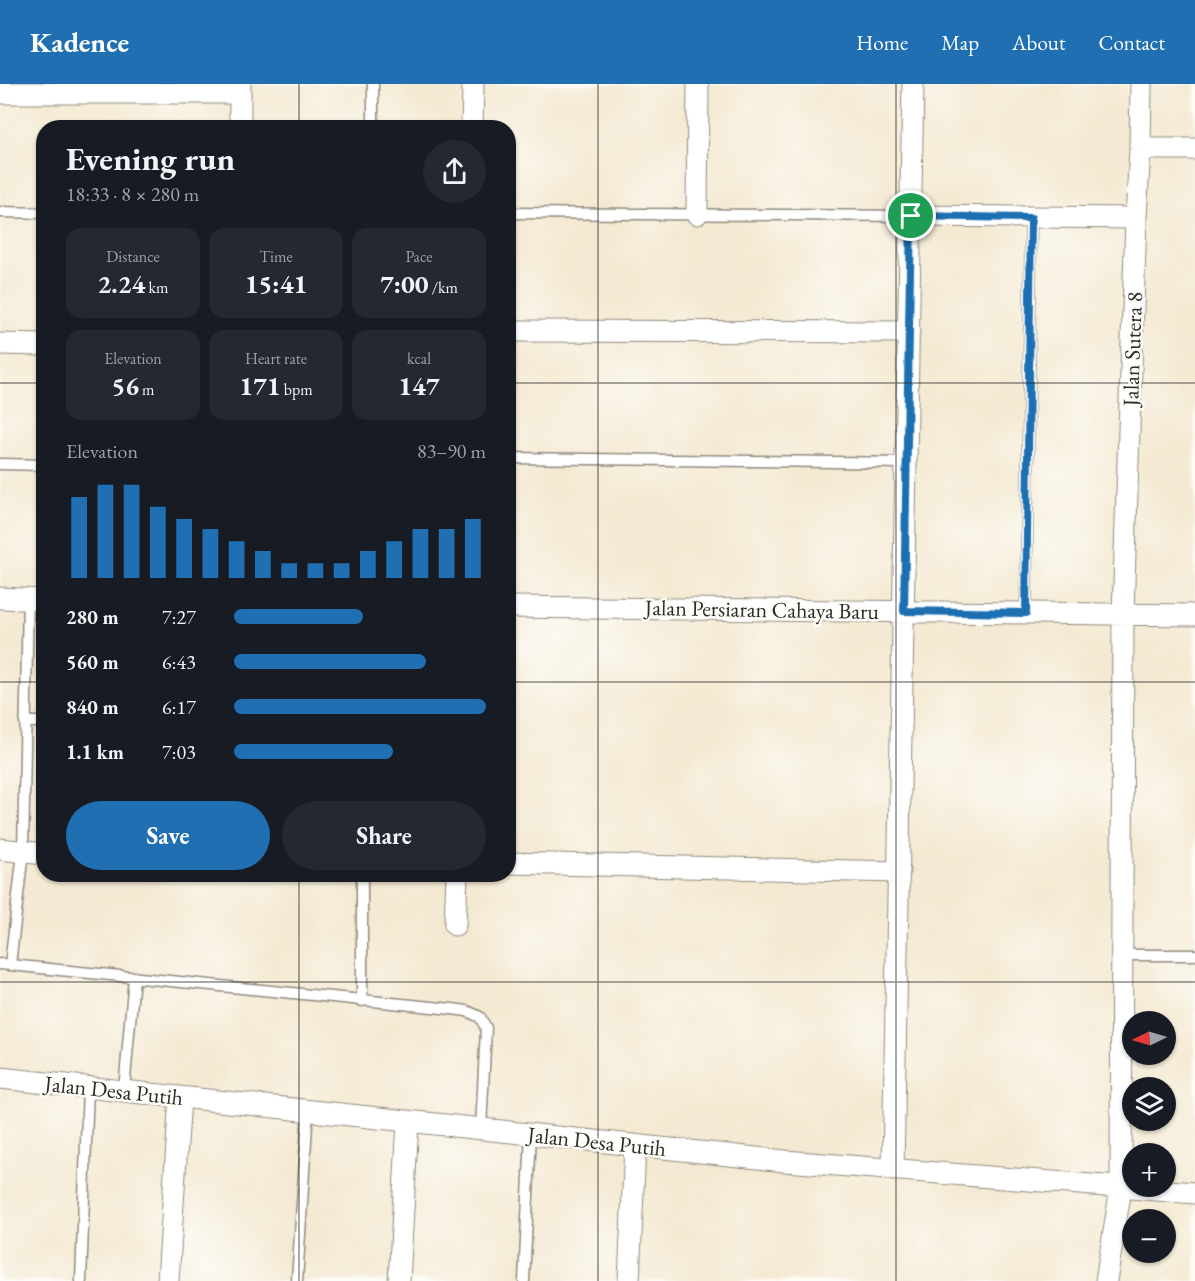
<!DOCTYPE html>
<meta charset="utf-8">
<style>
:root{--surface:#171b24;--page:#242831;--text:#f1f3f6;--muted:#9ea1a6;--accent:#1f6fb2}
body{margin:0;font-family:"EB Garamond",serif;background:var(--page);color:var(--text);height:100vh;display:flex;flex-direction:column;font-size:22px;white-space:nowrap}
*{box-sizing:border-box;margin:0}
p{font-size:20px;color:var(--muted)}
.icon{flex:none;width:33px;height:33px;fill:none;stroke:currentColor;stroke-width:2;stroke-linecap:round;stroke-linejoin:round}
.map{position:relative;flex:1;overflow:hidden}
.panel{position:absolute;left:36px;top:36px;width:480px;height:762px;display:flex;flex-direction:column;background:var(--surface);border-radius:24px;box-shadow:0 2px 4px #0004}
.panel>*{flex:none}
.needle{width:39px;rotate:265deg}
.fabs{position:absolute;left:1122px;top:927px;display:grid;gap:12px}
.fabs a{display:grid;place-items:center;width:54px;height:54px;border-radius:50%;background:var(--surface);box-shadow:0 2px 4px #0004;font-size:30px}
.pin{position:absolute;display:grid;place-items:center;width:51px;height:51px;color:#fff;margin:-26px;border:3px solid #fff;border-radius:50%;box-shadow:0 2px 6px #0007}
.round{display:grid;place-items:center;flex:none;width:63px;height:63px;border-radius:32px;background:var(--page)}
.overview{display:flex;align-items:center;justify-content:space-between;height:102px;padding:0 30px}
h1{font-size:33px;font-weight:700;line-height:45px}
.figures{display:grid;grid-template-columns:repeat(3,1fr);gap:9px;height:102px;padding:6px 30px}
.figures div{display:grid;align-content:center;border-radius:15px;background:var(--page);text-align:center}
.figures b{font-size:26px;font-weight:700}
.figures small{font-size:16px;font-weight:400}
.figures p{font-size:16px}
.chart{height:168px;padding:12px 30px}
.chart p{display:flex;justify-content:space-between}
.chart svg{width:100%;height:108px;margin-top:6px;stroke:var(--accent);stroke-width:6}
.primary-button{display:flex;gap:12px;margin-top:auto;padding:12px 30px}
.primary-button a{flex:1;height:69px;border-radius:36px;background:var(--accent);color:#fff;font-size:24px;font-weight:700;line-height:69px;text-align:center}
.primary-button a+a{background:var(--page);color:var(--text)}
ul{padding:0 30px;list-style:none;font-size:20px}
li{display:grid;grid-template-columns:96px 72px 1fr;align-items:center;height:45px}
li i{height:15px;border-radius:8px;background:var(--accent)}
header{display:flex;align-items:center;gap:36px;box-sizing:border-box;height:84px;padding:0 30px;background:var(--accent);color:#fff}
header strong{font-size:28px}
nav{display:flex;gap:33px;margin-inline-start:auto;font-size:21px}
.map>svg:first-child{display:block}
.lines{fill:none;stroke-linecap:round;stroke-linejoin:round}
.lane-casing{stroke:#908a7e;stroke-width:13}
.street-casing{stroke:#908a7e;stroke-width:23}
.lane{stroke:#fff;stroke-width:10}
.street{stroke:#fff;stroke-width:21}
.route-casing{stroke:#fff;stroke-width:12}
.route{stroke:#1f6fb2;stroke-width:8}
.grid{fill:none;stroke:#2b2b2b;stroke-width:1.5;stroke-opacity:0.55}
.labels{text-anchor:middle;stroke-width:5;stroke-linejoin:round;paint-order:stroke}
.street-label{font-size:22px;fill:#2b2b2b;stroke:#fdfcf7}
</style>
<header>
<strong>Kadence</strong>
<nav><a>Home</a><a>Map</a><a>About</a><a>Contact</a></nav>
</header>
<div class="map">
<svg width="1195" height="1197" viewBox="0 0 1195 1197">
<rect width="100%" height="100%" fill="#fdfcf7"/>
<filter id="ink" filterUnits="userSpaceOnUse"><feTurbulence type="fractalNoise" baseFrequency=".0167" numOctaves="2"/><feDisplacementMap in="SourceGraphic" scale="12" xChannelSelector="R" yChannelSelector="G"/><feConvolveMatrix kernelMatrix="1 2 1 2 8 2 1 2 1" color-interpolation-filters="sRGB"/></filter>
<filter id="wash" filterUnits="userSpaceOnUse"><feTurbulence type="fractalNoise" baseFrequency=".008" numOctaves="4" result="noise"/><feDisplacementMap in="SourceGraphic" scale="24" xChannelSelector="R" yChannelSelector="G"/><feGaussianBlur stdDeviation="1.35" result="paint"/><feColorMatrix in="noise" values="0 0 0 0 0 0 0 0 0 0 0 0 0 0 0 0 0 1.4 0 .05"/><feComposite in="paint" operator="in"/></filter>
<g filter="url(#wash)">
<rect width="100%" height="100%" fill="#f4e9d2"/>
</g>
<g filter="url(#ink)">
<g class="lines">
<defs>
<path id="lane" d="M 373,0 L 373,44
M 0,128 L 44,129
M 508,129 L 911,132
M 508,374 L 907,379
M 0,380 L 44,381
M 1026,529 L 1031,134
M 25,638 L 44,638
M 1122,871 L 1195,871
M 0,880 L 452,925 L 467,927 L 480,933 L 486,944 L 481,1045
M 10,881 L 23,768 L 28,515
M 362,917 L 362,790
M 124,1006 L 134,893
M 81,1197 L 88,1003
M 297,1197 L 308,1026
M 524,1197 L 531,1050"/>
<path id="street" d="M 0,9 L 240,9
M 240,44 L 240,0
M 472,44 L 473,0
M 1140,65 L 1195,65
M 697,130 L 698,0
M 911,132 L 1136,134
M 508,247 L 909,248
M 0,260 L 44,261
M 0,514 L 44,516
M 508,523 L 1195,531
M 0,765 L 44,770
M 508,779 L 899,788
M 455,841 L 457,790
M 0,994 L 785,1077 L 1195,1109
M 893,1086 L 913,0
M 168,1197 L 180,1013
M 399,1197 L 408,1037
M 629,1197 L 635,1061
M 1106,1197 L 1121,1104 L 1123,530 L 1136,134 L 1140,65 L 1141,0"/>
</defs>
<use href="#lane" class="lane-casing"/>
<use href="#street" class="street-casing"/>
<use href="#lane" class="lane"/>
<use href="#street" class="street"/>
</g>
</g>
<g class="lines" filter="url(#ink)">
<defs>
<path id="route" d="M 911,132 L 1031,134 L 1026,529 L 904,527 Z"/>
</defs>
<use href="#route" class="route-casing"/>
<use href="#route" class="route"/>
</g>
<path class="grid" d="M 299,0 L 299,44M 598,0 L 598,1197M 896,0 L 896,1197M 0,299 L 44,299M 508,299 L 1195,299M 0,598 L 44,598M 508,598 L 1195,598M 299,790 L 299,1197M 0,898 L 1195,898"/>
<g class="labels">
<g class="street-label">
<text transform="translate(1132 265) rotate(-88)" y="8">Jalan Sutera 8</text>
<text transform="translate(762 525) rotate(1)" y="8">Jalan Persiaran Cahaya Baru</text>
<text transform="translate(114 1006) rotate(6)" y="8">Jalan Desa Putih</text>
<text transform="translate(597 1057) rotate(6)" y="8">Jalan Desa Putih</text>
</g>
</g>
</svg>
<div class="fabs">
<a><svg class="needle" viewBox="-14 -14 28 28"><path d="M0-13l5 13h-10z" fill="#e53935"/><path d="M0 13l5-13h-10z" fill="#9ea1a6"/></svg></a>
<a><svg class="icon" aria-label="layers" viewBox="0 0 24 24"><path d="M12 4l9 5-9 5-9-5zM3 14l9 5 9-5"/></svg></a>
<a>+</a>
<a>−</a>
</div>
<div class="pin" style="left:911px;top:132px;background:#1e9e55"><svg class="icon" aria-label="arrive" viewBox="0 0 24 24"><path d="M6 21V4h12l-3 4 3 4H6"/></svg></div>
<section class="panel">
<div class="overview"><div><h1>Evening run</h1><p>18:33 · 8 × 280 m</p></div><a class="round"><svg class="icon" aria-label="share" viewBox="0 0 24 24"><path d="M12 15V3M7 8l5-5 5 5M5 13v7h14v-7"/></svg></a></div>
<div class="figures">
<div><p>Distance</p><b>2.24<small> km</small></b></div>
<div><p>Time</p><b>15:41</b></div>
<div><p>Pace</p><b>7:00<small> /km</small></b></div>
</div>
<div class="figures">
<div><p>Elevation</p><b>56<small> m</small></b></div>
<div><p>Heart rate</p><b>171<small> bpm</small></b></div>
<div><p>kcal</p><b>147</b></div>
</div>
<div class="chart"><p><span>Elevation</span>83–90 m</p>
<svg viewBox="0 0 160 44" preserveAspectRatio="none"><path d="M5 44V11M15 44V6M25 44V6M35 44V15M45 44V20M55 44V24M65 44V29M75 44V33M85 44V38M95 44V38M105 44V38M115 44V33M125 44V29M135 44V24M145 44V24M155 44V20"/></svg>
</div>
<ul>
<li><b>280 m</b>7:27<i style="width:51%"></i></li>
<li><b>560 m</b>6:43<i style="width:76%"></i></li>
<li><b>840 m</b>6:17<i style="width:100%"></i></li>
<li><b>1.1 km</b>7:03<i style="width:63%"></i></li>
</ul>
<div class="primary-button"><a>Save</a><a>Share</a></div>
</section>
</div>
